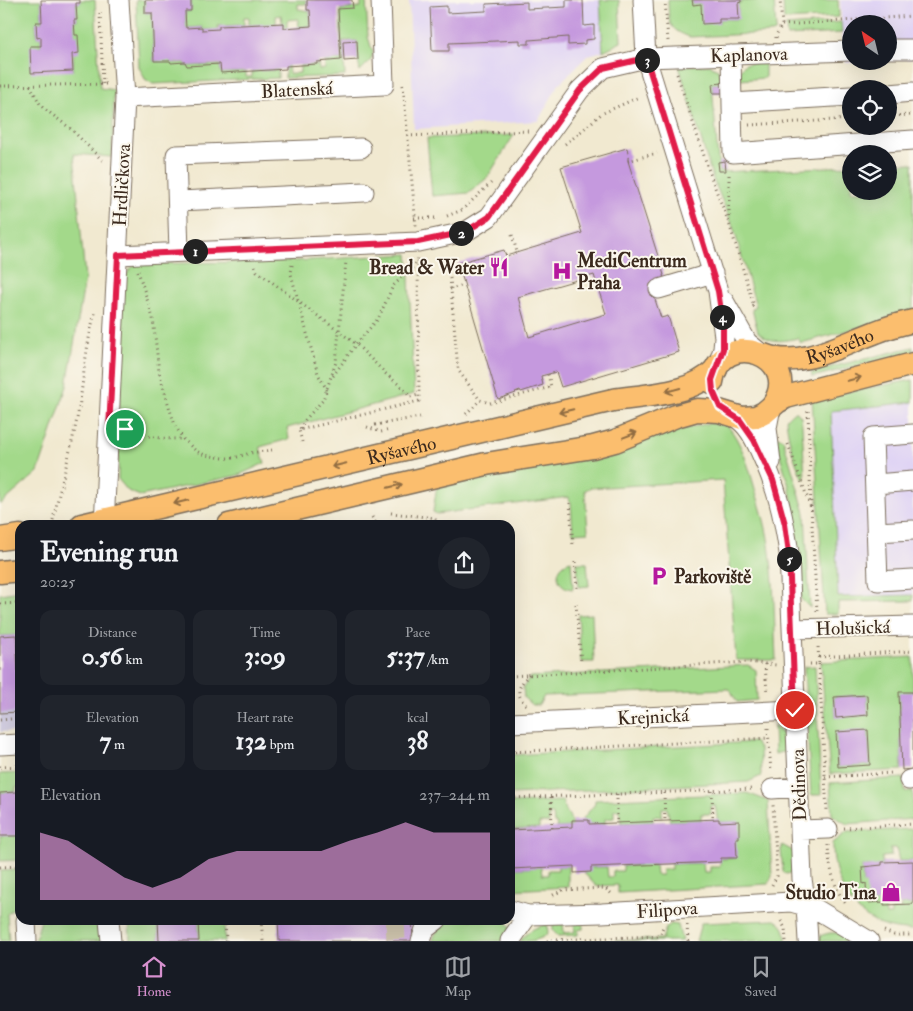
<!DOCTYPE html>
<meta charset="utf-8">
<style>
:root{--surface:#171b24;--page:#20242c;--text:#f1f3f6;--muted:#9ea1a6;--line:#363941;--accent:#d690ce}
body{margin:0;font-family:"IM FELL Double Pica",serif;background:var(--page);color:var(--text);height:100vh;display:flex;flex-direction:column;font-size:19px;white-space:nowrap}
*{box-sizing:border-box;margin:0}
p{font-size:16px;color:var(--muted)}
.icon{flex:none;width:28px;height:28px;fill:none;stroke:currentColor;stroke-width:2;stroke-linecap:round;stroke-linejoin:round}
.map{position:relative;flex:1;overflow:hidden}
.panel{position:absolute;left:15px;top:520px;width:500px;height:405px;display:flex;flex-direction:column;background:var(--surface);border-radius:15px;box-shadow:0 5px 20px #0002}
.panel>*{flex:none}
.needle{width:32px;rotate:325deg}
.controls{position:absolute;left:842px;top:15px;display:grid;gap:10px}
.controls a{display:grid;place-items:center;width:55px;height:55px;border-radius:50%;background:var(--surface);box-shadow:0 5px 20px #0002;font-size:25px}
.pin{position:absolute;display:grid;place-items:center;width:42px;height:42px;color:#fff;margin:-21px;border:2px solid #fff;border-radius:50%;box-shadow:0 1px 5px #0007}
.km{position:absolute;width:25px;height:25px;margin:-12px;border-radius:50%;background:#222;color:#fff;font-size:14px;line-height:25px;text-align:center}
.round{display:grid;place-items:center;flex:none;width:52px;height:52px;border-radius:26px;background:var(--page)}
.overview{display:flex;align-items:center;justify-content:space-between;height:85px;padding:0 25px}
h1{font-size:28px;font-weight:800;line-height:38px}
.stats{display:grid;grid-template-columns:repeat(3,1fr);gap:8px;height:85px;padding:5px 25px}
.stats div{display:grid;align-content:center;border-radius:12px;background:var(--page);text-align:center}
.stats b{font-size:25px;font-weight:800}
.stats small{font-size:14px;font-weight:400}
.stats p{font-size:14px}
.chart{height:140px;padding:10px 25px}
.chart p{display:flex;justify-content:space-between}
.chart svg{width:100%;height:90px;margin-top:5px;fill:var(--accent);opacity:.7}
.tabs{display:flex;justify-content:space-around;align-items:center;height:70px;border-top:1px solid var(--line);background:var(--surface);font-size:14px;color:var(--muted)}
.tabs a{display:grid;justify-items:center;gap:2px}
.tabs .active{color:var(--accent)}
.map>svg:first-child{display:block}
.built{fill:#e0d4f4}
.industrial{fill:#c4c0db}
.green{fill:#a3d98a;stroke:#6f8254;fill-rule:evenodd}
.building{fill:#c599de;fill-rule:evenodd}
.lines{fill:none;stroke-linecap:round;stroke-linejoin:round}
.minor-tunnel{stroke:#cdc3ac;stroke-width:19;stroke-dasharray:19 9;stroke-linecap:butt}
.minor-casing{stroke:#7b6d5c;stroke-width:21}
.major-casing{stroke:#7b6d5c;stroke-width:25}
.path{stroke:#7b6d5c;stroke-width:3;stroke-dasharray:1 4;stroke-linecap:butt}
.minor{stroke:#fff;stroke-width:19}
.major{stroke:#fbbe6e;stroke-width:22}
.oneway{stroke:#916d42}
.route-casing{stroke:#fff;stroke-width:10}
.route{stroke:#e11d48;stroke-width:6}
.labels{text-anchor:middle;stroke-width:4;stroke-linejoin:round;paint-order:stroke}
.street-label{font-size:19px;fill:#3b2a1e;stroke:#fbf7ec}
.poi-label{font-size:19px;font-weight:bold;fill:#3b2a1e;stroke:#fbf7ec;text-anchor:start}
</style>
<div class="map">
<svg width="913" height="941" viewBox="0 0 913 941">
<rect width="100%" height="100%" fill="#fbf7ec"/>
<filter id="ink" filterUnits="userSpaceOnUse"><feTurbulence type="fractalNoise" baseFrequency=".02" numOctaves="2"/><feDisplacementMap in="SourceGraphic" scale="10" xChannelSelector="R" yChannelSelector="G"/><feConvolveMatrix kernelMatrix="1 2 1 2 8 2 1 2 1" color-interpolation-filters="sRGB"/></filter>
<filter id="wash" filterUnits="userSpaceOnUse"><feTurbulence type="fractalNoise" baseFrequency=".0096" numOctaves="4" result="noise"/><feDisplacementMap in="SourceGraphic" scale="20" xChannelSelector="R" yChannelSelector="G"/><feGaussianBlur stdDeviation="1.12" result="paint"/><feColorMatrix in="noise" values="0 0 0 0 0 0 0 0 0 0 0 0 0 0 0 0 0 1.4 0 .05"/><feComposite in="paint" operator="in"/></filter>
<g filter="url(#wash)">
<rect width="100%" height="100%" fill="#f1e9d0"/>
<path class="built" d="M 409,0 L 600,0 L 603,51 L 588,55 L 559,84 L 538,121 L 414,129 Z
M 840,0 L 913,0 L 913,59 L 889,60 L 889,24 L 851,24 L 851,61 L 875,61 L 846,63 L 842,33 Z
M 913,402 L 913,601 L 838,602 L 831,411 Z"/>
<path class="industrial" d="M 20,591 L 20,731 L 0,732 L 0,594 Z"/>
<path class="green" d="M 0,0 L 41,0 L 42,22 L 36,23 L 37,37 L 41,37 L 41,46 L 30,47 L 73,70 L 74,20 L 77,20 L 76,3 L 80,3 L 80,0 L 95,0 L 100,88 L 114,90 L 112,157 L 74,154 L 85,278 L 67,386 L 38,472 L 0,505 Z
M 136,0 L 145,0 L 145,13 L 152,13 L 154,61 L 170,60 L 171,63 L 186,63 L 187,66 L 220,65 L 221,73 L 246,72 L 246,77 L 252,77 L 252,71 L 278,70 L 278,78 L 153,84 L 145,79 L 139,67 Z
M 191,0 L 306,0 L 306,4 L 298,4 L 298,9 L 310,11 L 311,26 L 299,27 L 298,19 L 287,20 L 287,28 L 283,28 L 281,15 L 276,16 L 276,24 L 249,25 L 249,17 L 244,17 L 244,25 L 218,26 L 218,30 L 202,30 L 202,27 L 186,28 L 185,12 L 191,11 Z
M 352,0 L 366,0 L 368,37 L 373,53 L 371,60 L 360,71 L 358,60 L 357,41 L 343,41 L 345,76 L 285,78 L 285,66 L 288,66 L 289,74 L 300,73 L 300,66 L 318,65 L 318,62 L 319,70 L 325,69 L 325,61 L 342,60 L 340,10 L 361,7 L 361,1 L 353,1 Z
M 600,0 L 619,0 L 621,42 L 603,51 Z
M 668,0 L 692,0 L 693,4 L 701,4 L 719,23 L 719,19 L 738,19 L 738,3 L 741,3 L 741,1 L 774,0 L 776,29 L 775,32 L 772,33 L 690,37 C 667,29 669,22 668,0 Z
M 783,0 L 838,0 L 839,17 L 784,20 Z
M 841,22 L 842,33 L 787,36 L 786,26 Z
M 765,62 L 765,78 L 740,80 L 740,70 L 745,64 Z
M 710,65 L 718,69 L 723,83 L 712,84 L 719,172 L 851,166 L 851,191 L 889,191 L 889,164 L 913,163 L 913,313 L 801,343 L 798,338 C 783,341 771,344 758,332 L 752,309 L 756,306 L 733,226 L 713,179 L 679,66 Z
M 514,135 L 487,178 L 469,193 L 432,196 L 427,138 Z
M 408,254 L 414,394 L 287,428 L 289,439 L 260,447 L 265,463 L 239,475 L 140,496 L 128,491 L 118,479 L 122,282 L 130,269 L 137,264 L 295,261 Z
M 913,347 L 913,352 L 812,377 L 811,372 Z
M 913,380 L 913,402 L 831,411 L 838,597 L 913,595 L 913,601 L 838,602 L 838,614 L 825,614 L 812,398 Z
M 793,412 L 797,412 L 801,417 L 802,425 L 805,478 L 803,479 C 794,462 788,438 786,419 Z
M 710,423 L 728,426 C 741,443 747,461 753,482 C 759,503 766,523 769,545 C 775,583 774,622 776,660 L 736,660 L 723,480 L 590,488 L 585,490 L 588,532 L 573,533 L 571,502 L 569,500 L 569,497 L 437,514 L 433,512 L 437,485 Z
M 778,437 L 783,439 L 805,513 L 810,608 L 801,599 L 797,587 L 795,515 L 789,486 L 775,438 Z
M 571,561 L 573,587 L 573,589 C 554,588 553,565 571,561 Z
M 577,563 L 587,563 L 589,586 L 579,587 Z
M 20,591 L 20,635 L 0,636 L 0,594 Z
M 592,614 L 594,662 L 581,662 L 578,615 Z
M 913,657 L 913,692 L 899,693 L 902,770 L 830,774 L 821,662 ZM 867,695 L 868,715 L 836,717 L 834,697 ZM 868,731 L 870,765 L 838,767 L 837,732 Z
M 748,665 L 756,670 L 757,700 L 737,702 L 731,691 L 728,689 L 544,696 L 539,705 L 532,705 L 524,698 L 523,688 L 530,677 Z
M 815,666 L 821,795 L 811,795 L 804,667 Z
M 774,725 L 783,734 L 787,751 L 775,754 Z
M 755,742 L 760,749 L 761,776 L 748,782 L 510,794 L 510,755 Z
M 20,773 L 20,787 L 16,787 L 16,792 L 0,793 L 0,774 Z
M 903,778 L 905,792 L 913,792 L 913,819 L 847,824 L 832,815 L 830,783 Z
M 747,793 L 768,801 L 772,876 L 768,884 L 618,893 L 618,885 L 596,886 L 584,873 L 589,867 L 607,867 L 608,877 L 613,877 L 613,871 L 623,871 L 623,866 L 655,865 L 656,875 L 662,875 L 662,869 L 671,869 L 671,864 L 703,863 L 704,872 L 710,872 L 710,867 L 720,867 L 720,859 L 736,858 L 735,839 L 738,838 L 737,822 L 718,822 L 715,805 L 710,806 L 711,814 L 701,814 L 701,820 L 670,821 L 667,808 L 662,808 L 662,816 L 653,816 L 653,822 L 621,823 L 619,810 L 614,810 L 614,818 L 605,819 L 605,824 L 586,824 L 581,821 L 595,804 L 595,800 Z
M 563,801 C 563,813 572,812 571,827 L 557,828 L 556,823 L 554,823 L 553,814 L 549,814 L 549,823 L 539,823 L 539,828 L 510,830 L 510,803 Z
M 913,829 L 913,861 L 899,861 L 896,848 L 891,848 L 891,856 L 882,857 L 882,866 L 862,867 L 863,883 L 867,883 L 884,902 L 886,915 L 891,915 L 891,910 L 901,909 L 901,904 L 913,904 L 913,930 C 862,932 832,891 833,843 L 847,832 Z
M 20,835 L 20,860 L 0,861 L 0,836 Z
M 782,845 L 793,851 L 794,862 L 791,873 L 786,874 L 783,872 L 781,850 Z
M 558,866 L 568,866 L 568,887 L 510,890 L 510,869 L 541,867 L 542,875 L 548,875 L 548,870 L 558,870 Z
M 20,870 L 20,903 L 7,914 L 9,941 L 0,941 L 0,871 Z
M 41,920 L 103,920 L 104,941 L 35,941 Z
M 129,920 L 158,920 L 159,941 L 130,941 Z
M 198,920 L 224,920 L 225,941 L 199,941 Z
M 453,920 L 505,920 L 510,928 L 502,941 L 433,941 C 435,930 443,924 453,920 Z
M 775,920 C 784,925 786,931 786,941 L 696,941 L 701,923 Z
M 563,923 L 564,933 L 575,932 L 574,923 L 583,923 L 583,929 L 578,930 L 578,935 L 558,936 L 553,931 L 553,924 Z
M 547,924 L 548,933 C 540,941 531,941 520,941 C 528,931 535,927 547,924 Z
M 671,924 L 678,925 L 682,941 L 614,941 L 662,939 L 666,928 Z
M 830,933 L 839,933 L 852,941 L 817,941 L 822,935 Z"/>
<g id="blocks">
<path class="building" d="M 41,0 L 80,0 L 80,3 L 76,3 L 77,20 L 74,20 L 75,35 L 78,35 L 79,53 L 72,54 L 73,71 L 31,73 L 30,46 L 41,46 L 41,37 L 37,38 L 36,22 L 42,22 Z
M 145,0 L 191,0 L 191,11 L 185,11 L 186,28 L 202,27 L 202,30 L 219,29 L 219,26 L 284,23 L 284,28 L 311,26 L 310,10 L 307,10 L 307,0 L 352,0 L 353,8 L 338,9 L 341,60 L 317,62 L 317,64 L 286,66 L 286,69 L 221,73 L 220,64 L 187,66 L 185,62 L 171,63 L 170,61 L 154,61 L 152,13 L 145,13 Z
M 566,0 L 583,0 L 584,26 L 594,25 L 594,39 L 585,40 L 585,44 L 568,45 L 568,37 L 529,40 L 529,44 L 520,44 L 520,40 L 449,43 L 449,51 L 432,51 L 430,7 L 447,6 L 447,13 L 486,11 L 486,4 L 527,2 L 527,9 L 566,7 Z
M 692,0 L 741,0 L 741,2 L 738,3 L 739,19 L 719,19 L 719,23 L 702,24 L 701,4 L 693,5 Z
M 357,41 L 358,60 L 344,61 L 343,42 Z
M 723,83 L 723,93 L 713,93 L 712,84 Z
M 627,148 L 629,157 L 628,157 L 628,161 L 664,275 L 663,275 L 664,279 L 650,284 L 661,318 L 668,316 L 679,352 L 561,387 L 556,372 L 541,376 L 543,385 L 521,392 L 520,390 L 515,392 L 516,393 L 498,399 L 458,263 L 504,250 L 506,256 L 582,233 L 561,167 ZM 594,275 L 606,314 L 529,337 L 518,297 Z
M 725,161 L 726,171 L 719,171 L 718,162 Z
M 16,635 L 20,712 L 0,713 L 0,636 Z
M 899,692 L 913,692 L 913,769 L 902,770 Z
M 867,695 L 868,715 L 836,718 L 834,697 Z
M 868,730 L 870,765 L 838,767 L 836,732 Z
M 16,792 L 20,792 L 20,836 L 0,836 L 0,793 Z
M 719,819 L 719,822 L 739,821 L 739,838 L 736,838 L 737,858 L 721,858 L 721,862 L 591,867 L 591,872 L 574,873 L 574,866 L 510,869 L 510,830 L 572,827 L 572,820 L 589,820 L 589,824 Z
M 913,861 L 913,904 L 884,905 L 884,902 L 867,903 L 866,883 L 863,884 L 862,867 L 882,865 L 882,862 Z
M 158,920 L 198,920 L 199,941 L 159,941 Z
M 278,920 L 412,920 L 413,941 L 279,941 Z"/>
</g>
</g>
<g filter="url(#ink)">
<use href="#blocks" fill-opacity="0" stroke="#7b6d5c" stroke-width="1"/>
<g class="lines">
<path class="minor-tunnel" d="M 395,920 L 396,941"/>
<defs>
<path id="minor" d="M 643,0 L 646,58 L 718,291 L 724,337 L 723,349 L 718,365
M 889,49 L 913,49
M 731,55 L 733,153 L 913,140
M 889,94 L 913,92
M 125,98 L 384,85 L 381,0
M 732,103 L 851,96
M 179,201 L 364,192
M 179,252 L 176,155 L 361,148
M 118,255 L 418,242 L 465,232 L 489,217 L 580,90 L 603,68 L 646,58 L 851,51
M 659,289 L 713,273
M 724,301 L 747,342 L 763,355
M 735,417 C 748,425 754,438 760,451 C 777,488 783,513 789,553 L 802,879 L 806,905 L 808,941
M 913,434 L 873,437 L 878,581 L 913,579
M 771,462 L 767,428 L 771,407
M 875,484 L 913,481
M 104,525 L 125,98 L 119,0
M 876,532 L 913,530
M 792,629 L 913,626
M 510,723 L 795,710
M 0,745 L 20,744
M 909,780 L 913,779
M 772,789 L 798,787
M 800,830 L 828,829
M 510,910 L 528,915 L 602,913 L 791,902 L 816,909 L 869,941
M 26,920 L 27,941
M 109,920 L 111,941
M 421,941 L 425,929 L 437,920
M 510,941 L 528,915"/>
<g id="major">
<path id="s1" d="M 764,355 C 799,370 843,344 876,332 C 888,327 900,324 913,321"/>
<path d="M 712,382 C 720,325 805,355 773,405"/>
<path id="s2" d="M 82,525 L 613,400 C 646,395 692,395 716,369"/>
<path d="M 229,525 L 486,464 L 593,447 L 615,441 L 676,416 L 697,410 L 719,411 L 742,418 L 756,417 L 764,413 L 777,402 L 786,397 L 913,364"/>
<path d="M 0,539 L 20,536"/>
<path d="M 0,572 L 20,570"/>
</g>
</defs>
<use href="#minor" class="minor-casing"/>
<use href="#major" class="major-casing"/>
<path class="path" d="M 665,0 L 668,41
M 100,13 L 103,84
M 782,25 L 913,16
M 776,38 L 776,35 L 782,25 L 780,0
M 677,74 L 712,180 L 729,223 L 754,306 L 749,308
M 30,85 L 41,106 L 71,129 L 103,161
M 403,85 L 416,226
M 0,86 L 107,84
M 889,116 L 913,115
M 749,125 L 851,119
M 407,136 L 529,131
M 565,144 L 576,136 L 601,114 L 639,97
M 628,161 L 657,153
M 729,175 L 729,220
M 447,216 L 462,210 L 491,183
M 414,218 L 438,218
M 512,235 L 517,252
M 292,265 L 291,274 L 318,374 L 327,390
M 255,266 L 257,271 L 356,344 L 386,374 L 403,388 L 410,397 L 419,395
M 138,271 L 153,318 L 159,372 L 170,410 L 175,425 L 183,439 L 196,451 L 205,455 L 223,458 L 234,458 L 250,453 L 272,450
M 450,278 L 458,370 L 480,400 L 490,403 L 551,387 L 548,374
M 450,289 L 464,285
M 333,376 L 356,344 L 378,319 L 393,286 L 413,267 L 418,259
M 518,391 L 519,396
M 808,411 L 811,508
M 466,414 L 480,400
M 375,425 L 420,417
M 367,427 L 381,432 L 390,430
M 125,429 C 146,437 161,439 183,439
M 300,429 L 305,420 L 323,400 L 336,362 L 346,261
M 302,442 L 299,430 L 419,401 L 418,258
M 788,444 L 811,508 L 817,611
M 570,503 L 573,546
M 391,513 L 435,518 L 436,525
M 372,517 L 377,525
M 52,525 C 60,486 72,448 79,408 C 84,376 86,344 95,313
M 575,562 L 577,588
M 0,604 L 20,603
M 576,604 L 581,662
M 819,657 L 913,651
M 765,664 L 767,693
M 810,664 L 819,664 L 818,646
M 819,664 L 827,812
M 510,676 L 747,662 L 776,665
M 526,705 C 514,693 519,686 529,674
M 0,720 L 20,718
M 768,728 L 771,772
M 510,752 L 769,738
M 0,767 L 20,766
M 825,777 L 892,773
M 712,791 L 713,819
M 664,793 L 665,821
M 617,794 L 617,823
M 551,797 L 552,828
M 510,798 L 754,789
M 844,828 L 913,824
M 828,845 C 829,865 834,890 847,905
M 0,867 L 20,866
M 772,885 L 777,876 L 773,805
M 553,895 L 563,890 L 605,888 L 613,895
M 225,920 L 226,941
M 261,920 L 263,941
M 781,921 L 785,928 L 786,941
M 687,925 L 688,941
M 884,931 L 894,935 L 913,935
M 547,941 L 551,940 L 659,936 L 663,927"/>
<use href="#minor" class="minor"/>
<use href="#major" class="major"/>
</g>
<defs><path id="oneway-shaft" d="M-6 0H5M1.5-3L5.5 0L1.5 3" fill="none" stroke-width="1.6" stroke-linecap="round" stroke-linejoin="round" transform="scale(1.25)"/></defs>
<g class="oneway">
<use href="#oneway-shaft" transform="translate(854 379) rotate(-15)"/>
<use href="#oneway-shaft" transform="translate(673 390) rotate(165)"/>
<use href="#oneway-shaft" transform="translate(566 411) rotate(167)"/>
<use href="#oneway-shaft" transform="translate(630 435) rotate(-21)"/>
<use href="#oneway-shaft" transform="translate(339 465) rotate(167)"/>
<use href="#oneway-shaft" transform="translate(395 486) rotate(-13)"/>
<use href="#oneway-shaft" transform="translate(181 502) rotate(167)"/>
</g>
</g>
<g class="lines" filter="url(#ink)">
<defs>
<path id="route" d="M 125,429 L 109,429 L 118,255 L 418,242 L 465,232 L 489,217 L 580,90 L 603,68 L 646,58 L 718,291 L 723,324 L 723,349 L 712,380 L 713,391 L 720,407 L 740,420 L 754,440 L 773,480 L 785,524 L 789,553 L 795,710"/>
</defs>
<use href="#route" class="route-casing"/>
<use href="#route" class="route"/>
</g>
<defs>
<symbol id="restaurant-bare" viewBox="-9 -9 18 18"><path d="M-5-6h1v4h1v-4h1v4h1v-4h1v5L-1.5 .5V6h-2V.5L-5-1ZM5-6V6H3V1.5H1.5Q1.5-4 5-6Z" fill="#b5179e" stroke="#fbf7ec" stroke-width="2.5" paint-order="stroke"/></symbol>
<symbol id="hospital-bare" viewBox="-9 -9 18 18"><path d="M-5-5h3v3.5h4V-5h3V5h-3V1.5h-4V5h-3Z" fill="#b5179e" stroke="#fbf7ec" stroke-width="2.5" paint-order="stroke"/></symbol>
<symbol id="parking-bare" viewBox="-9 -9 18 18"><path d="M-3.5-5.5H1a3.5 3.5 0 0 1 0 7H-1V5.5H-3.5ZM-1-3.4V-.6H.8a1.4 1.4 0 0 0 0-2.8Z" fill="#b5179e" stroke="#fbf7ec" stroke-width="2.5" paint-order="stroke"/></symbol>
<symbol id="shop-bare" viewBox="-9 -9 18 18"><path d="M-5-2.5h2.3a2.7 3.5 0 0 1 5.4 0H5L5.5 6h-11ZM-1.5-2.5h3a1.5 2.3 0 0 0-3 0Z" fill="#b5179e" stroke="#fbf7ec" stroke-width="2.5" paint-order="stroke"/></symbol>
</defs>
<g fill-rule="evenodd">
<use href="#restaurant-bare" x="485" y="253" width="28" height="28"/>
<use href="#hospital-bare" x="548" y="257" width="28" height="28"/>
<use href="#parking-bare" x="645" y="562" width="28" height="28"/>
<use href="#shop-bare" x="877" y="878" width="28" height="28"/>
</g>
<g class="labels">
<g class="street-label">
<text transform="translate(749 54) rotate(-2)" y="7">Kaplanova</text>
<text transform="translate(297 89) rotate(-3)" y="7">Blatenská</text>
<text transform="translate(121 185) rotate(-87)" y="7">Hrdličkova</text>
<text dy="7" stroke="none"><textPath href="#s1" startOffset="78">Ryšavého</textPath></text>
<text dy="7" stroke="none"><textPath href="#s2" startOffset="328">Ryšavého</textPath></text>
<text transform="translate(853 627) rotate(-2)" y="7">Holušická</text>
<text transform="translate(653 716) rotate(-3)" y="7">Krejnická</text>
<text transform="translate(798 785) rotate(-92)" y="7">Dědinova</text>
<text transform="translate(667 909) rotate(-4)" y="7">Filipova</text>
</g>
<g class="poi-label">
<text x="577" y="267">MediCentrum<tspan x="577" dy="22">Praha</tspan></text>
<text x="484" y="274" text-anchor="end">Bread &amp; Water</text>
<text x="674" y="583">Parkoviště</text>
<text x="876" y="899" text-anchor="end">Studio Tina</text>
</g>
</g>
</svg>
<div class="controls">
<a><svg class="needle" viewBox="-14 -14 28 28"><path d="M0-13l5 13h-10z" fill="#e53935"/><path d="M0 13l5-13h-10z" fill="#9ea1a6"/></svg></a>
<a><svg class="icon" aria-label="locate" viewBox="0 0 24 24"><circle cx="12" cy="12" r="6"/><path d="M12 2v4M12 18v4M2 12h4M18 12h4"/></svg></a>
<a><svg class="icon" aria-label="layers" viewBox="0 0 24 24"><path d="M12 4l9 5-9 5-9-5zM3 14l9 5 9-5"/></svg></a>
</div>
<div class="pin" style="left:125px;top:429px;background:#1e9e55"><svg class="icon" aria-label="arrive" viewBox="0 0 24 24"><path d="M6 21V4h12l-3 4 3 4H6"/></svg></div>
<div class="pin" style="left:795px;top:710px;background:#d93025"><svg class="icon" aria-label="check" viewBox="0 0 24 24"><path d="M5 12l5 5 9-10"/></svg></div>
<b class="km" style="left:195px;top:251px">1</b>
<b class="km" style="left:461px;top:233px">2</b>
<b class="km" style="left:647px;top:60px">3</b>
<b class="km" style="left:722px;top:317px">4</b>
<b class="km" style="left:789px;top:559px">5</b>
<section class="panel">
<div class="overview"><div><h1>Evening run</h1><p>20:25</p></div><a class="round"><svg class="icon" aria-label="share" viewBox="0 0 24 24"><path d="M12 15V3M7 8l5-5 5 5M5 13v7h14v-7"/></svg></a></div>
<div class="stats">
<div><p>Distance</p><b>0.56<small> km</small></b></div>
<div><p>Time</p><b>3:09</b></div>
<div><p>Pace</p><b>5:37<small> /km</small></b></div>
</div>
<div class="stats">
<div><p>Elevation</p><b>7<small> m</small></b></div>
<div><p>Heart rate</p><b>132<small> bpm</small></b></div>
<div><p>kcal</p><b>38</b></div>
</div>
<div class="chart"><p><span>Elevation</span>237–244 m</p>
<svg viewBox="0 0 160 44" preserveAspectRatio="none"><path d="M0 44V11L10 15L20 24L30 33L40 38L50 33L60 24L70 20L80 20L90 20L100 20L110 15L120 11L130 6L140 11L150 11L160 11V44z"/></svg>
</div>
</section>
</div>
<nav class="tabs">
<a class="active"><svg class="icon" aria-label="home" viewBox="0 0 24 24"><path d="M3 11l9-7 9 7M6 9v11h12V9"/></svg>Home</a>
<a><svg class="icon" aria-label="map" viewBox="0 0 24 24"><path d="M3 6l6-2 6 2 6-2v14l-6 2-6-2-6 2zM9 4v14M15 6v14"/></svg>Map</a>
<a><svg class="icon" aria-label="saved" viewBox="0 0 24 24"><path d="M7 4h10v16l-5-4-5 4z"/></svg>Saved</a>
</nav>
